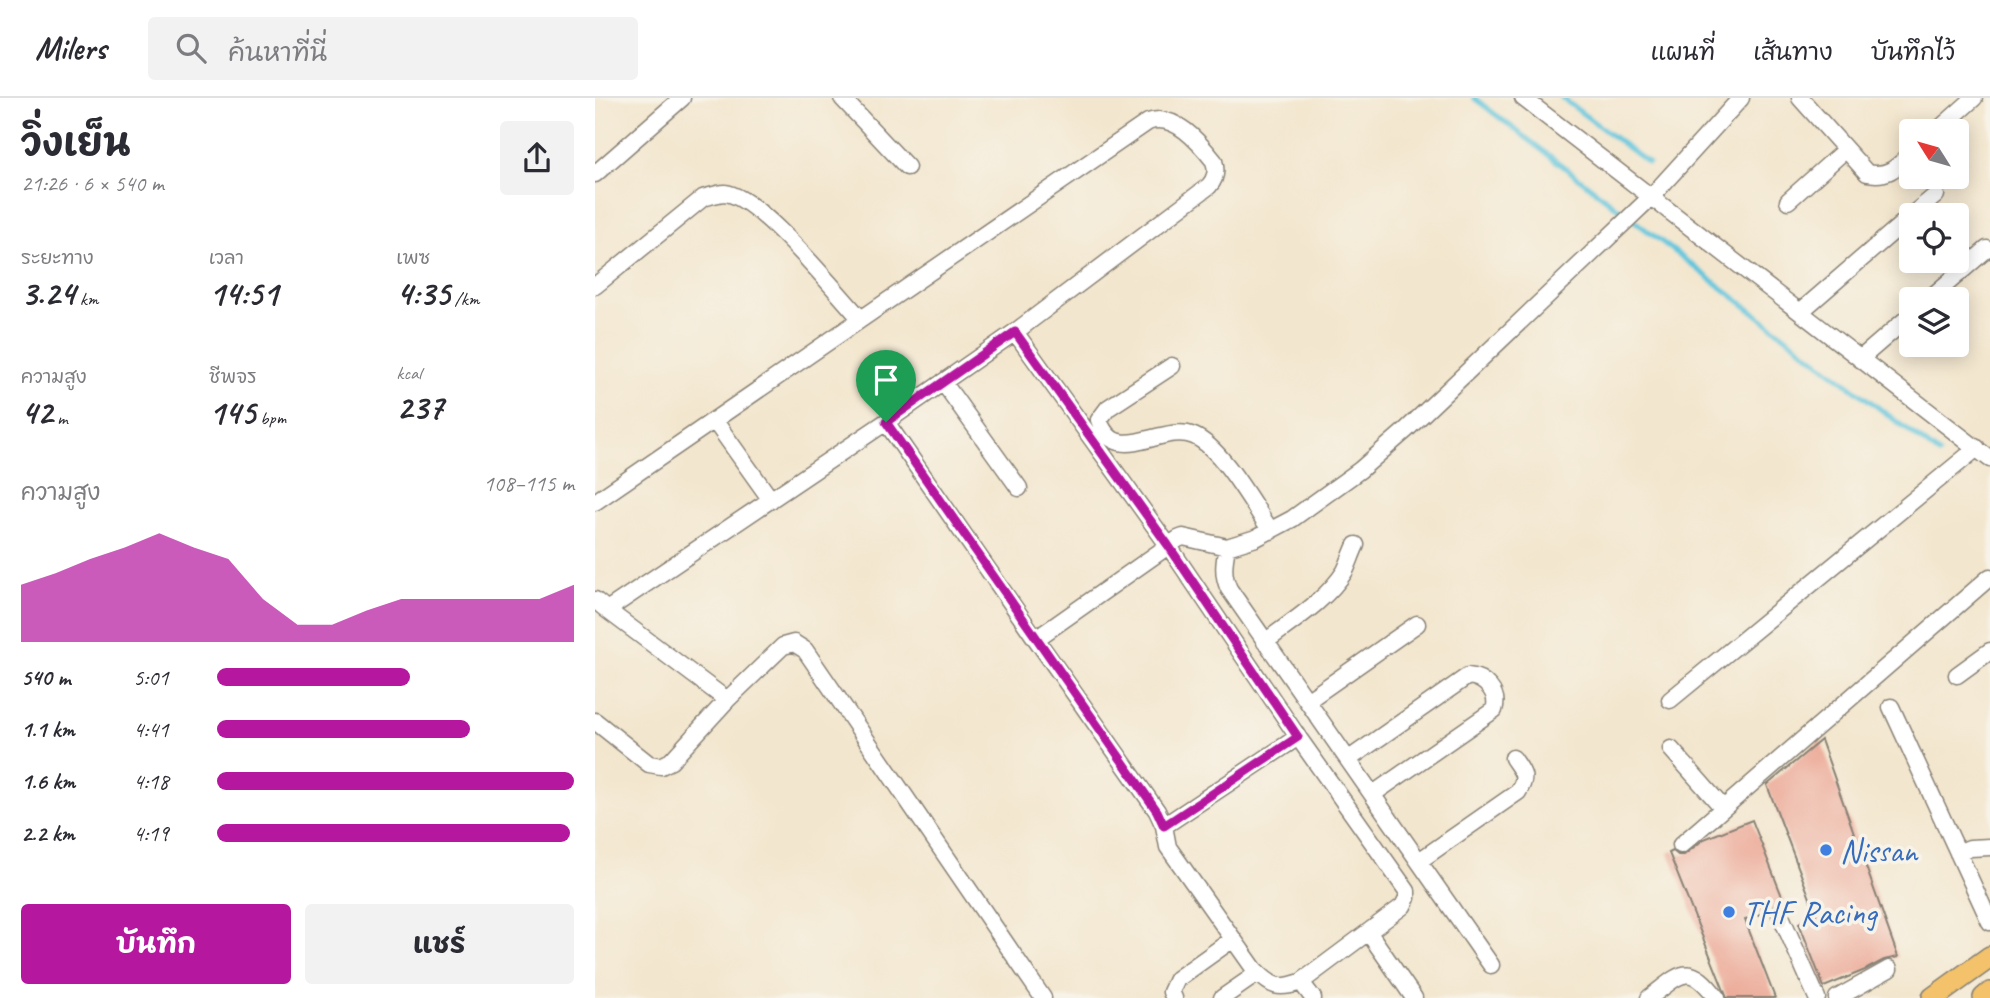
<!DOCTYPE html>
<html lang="th">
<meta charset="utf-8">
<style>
:root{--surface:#fff;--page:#f2f2f3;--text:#2b2b33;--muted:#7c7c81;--line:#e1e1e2;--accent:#b5179e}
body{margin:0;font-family:Caveat,"Playpen Sans Thai",sans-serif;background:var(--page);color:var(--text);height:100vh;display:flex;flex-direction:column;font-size:26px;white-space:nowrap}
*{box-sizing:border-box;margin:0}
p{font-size:23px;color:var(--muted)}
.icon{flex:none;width:38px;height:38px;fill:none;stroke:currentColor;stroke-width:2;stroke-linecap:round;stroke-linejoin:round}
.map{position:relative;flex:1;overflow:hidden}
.sheet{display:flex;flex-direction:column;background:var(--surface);width:595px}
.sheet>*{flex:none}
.needle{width:46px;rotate:307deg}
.fabs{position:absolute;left:1304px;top:21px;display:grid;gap:14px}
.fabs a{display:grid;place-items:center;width:70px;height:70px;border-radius:7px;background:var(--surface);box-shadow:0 4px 18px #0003;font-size:35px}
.pin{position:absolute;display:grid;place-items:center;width:60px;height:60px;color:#fff;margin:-72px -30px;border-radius:50% 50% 50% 0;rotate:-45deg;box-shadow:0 0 7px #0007}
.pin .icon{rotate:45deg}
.round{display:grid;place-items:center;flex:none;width:74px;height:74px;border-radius:7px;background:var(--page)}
.overview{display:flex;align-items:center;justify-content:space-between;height:119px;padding:0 21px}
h1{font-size:38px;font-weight:700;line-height:52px}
.figures{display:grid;grid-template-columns:repeat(3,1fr);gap:10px;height:119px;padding:7px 21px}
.figures div{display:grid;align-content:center}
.figures b{font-size:35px;font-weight:700}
.figures small{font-size:19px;font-weight:400}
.figures p{font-size:19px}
.chart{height:196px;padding:14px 21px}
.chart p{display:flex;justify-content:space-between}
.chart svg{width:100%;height:126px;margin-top:7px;fill:var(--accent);opacity:.7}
.cta{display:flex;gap:14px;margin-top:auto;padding:14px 21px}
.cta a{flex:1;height:80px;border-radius:7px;background:var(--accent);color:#fff;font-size:28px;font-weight:700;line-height:80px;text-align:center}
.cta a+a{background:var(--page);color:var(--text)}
ul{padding:0 21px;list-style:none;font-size:23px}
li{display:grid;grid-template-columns:112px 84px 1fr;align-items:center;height:52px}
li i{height:18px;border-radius:9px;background:var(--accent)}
header{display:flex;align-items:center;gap:42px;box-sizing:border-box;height:98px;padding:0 35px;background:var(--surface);border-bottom:2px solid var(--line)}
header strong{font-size:33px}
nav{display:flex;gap:38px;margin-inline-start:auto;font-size:24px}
.search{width:490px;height:63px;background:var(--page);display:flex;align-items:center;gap:18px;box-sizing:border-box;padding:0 24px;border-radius:7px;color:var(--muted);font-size:26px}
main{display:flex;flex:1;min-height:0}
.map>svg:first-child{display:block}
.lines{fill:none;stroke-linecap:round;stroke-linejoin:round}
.stream{stroke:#5fc5dc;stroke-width:5}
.building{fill:#eca896}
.minor-casing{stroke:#888175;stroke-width:19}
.major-casing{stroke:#888175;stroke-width:24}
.minor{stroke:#fff;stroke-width:16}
.major{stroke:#f3c26a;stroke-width:21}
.route-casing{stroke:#fff;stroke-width:14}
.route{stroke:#b5179e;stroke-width:9}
.shop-dot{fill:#3f7fe0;stroke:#f7f3e8;stroke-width:2.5}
.labels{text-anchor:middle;stroke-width:7;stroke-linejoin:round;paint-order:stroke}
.shop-label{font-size:33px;fill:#366cbe;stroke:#f7f3e8;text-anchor:start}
</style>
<header>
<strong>Milers</strong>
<div class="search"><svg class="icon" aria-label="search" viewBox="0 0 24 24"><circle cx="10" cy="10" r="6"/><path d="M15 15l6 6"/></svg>ค้นหาที่นี่</div>
<nav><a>แผนที่</a><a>เส้นทาง</a><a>บันทึกไว้</a></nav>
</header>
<main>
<section class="sheet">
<div class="overview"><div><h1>วิ่งเย็น</h1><p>21:26 · 6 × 540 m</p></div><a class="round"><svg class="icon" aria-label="share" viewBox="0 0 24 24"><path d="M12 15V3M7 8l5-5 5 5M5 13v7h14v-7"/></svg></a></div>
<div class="figures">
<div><p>ระยะทาง</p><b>3.24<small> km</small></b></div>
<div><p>เวลา</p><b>14:51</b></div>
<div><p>เพซ</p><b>4:35<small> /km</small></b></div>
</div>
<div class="figures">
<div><p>ความสูง</p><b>42<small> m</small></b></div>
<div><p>ชีพจร</p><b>145<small> bpm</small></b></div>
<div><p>kcal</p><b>237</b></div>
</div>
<div class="chart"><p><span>ความสูง</span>108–115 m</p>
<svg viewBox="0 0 160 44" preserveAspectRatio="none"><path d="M0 44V24L10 20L20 15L30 11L40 6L50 11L60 15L70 29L80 38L90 38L100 33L110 29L120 29L130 29L140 29L150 29L160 24V44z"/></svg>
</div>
<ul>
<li><b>540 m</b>5:01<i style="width:54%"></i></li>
<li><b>1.1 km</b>4:41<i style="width:71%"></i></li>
<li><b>1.6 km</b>4:18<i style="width:100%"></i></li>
<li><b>2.2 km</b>4:19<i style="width:99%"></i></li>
</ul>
<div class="cta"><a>บันทึก</a><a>แชร์</a></div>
</section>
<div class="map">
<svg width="1395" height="900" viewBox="0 0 1395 900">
<rect width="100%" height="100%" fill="#f7f3e8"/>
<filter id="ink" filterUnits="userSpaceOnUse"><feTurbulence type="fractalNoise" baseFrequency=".0143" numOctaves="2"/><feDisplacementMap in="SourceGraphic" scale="14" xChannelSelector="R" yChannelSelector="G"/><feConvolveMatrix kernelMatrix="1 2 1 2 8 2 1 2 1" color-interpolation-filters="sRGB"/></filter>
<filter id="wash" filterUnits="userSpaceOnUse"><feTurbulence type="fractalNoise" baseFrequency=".00686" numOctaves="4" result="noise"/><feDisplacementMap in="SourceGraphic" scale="28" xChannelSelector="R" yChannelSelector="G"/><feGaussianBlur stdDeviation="1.57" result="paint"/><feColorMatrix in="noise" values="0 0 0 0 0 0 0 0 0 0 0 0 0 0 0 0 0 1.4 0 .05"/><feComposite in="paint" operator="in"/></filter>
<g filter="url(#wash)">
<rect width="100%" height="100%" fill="#f3e6ce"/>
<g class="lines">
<path class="stream" d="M 879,0 L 1344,356
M 967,0 L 1053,65"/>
</g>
<g id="blocks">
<path class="building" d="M 1226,642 L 1303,859 L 1289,862 L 1270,872 L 1229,889 L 1204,825 L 1221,816 L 1172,687 Z
M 1157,722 L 1190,806 L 1181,806 L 1176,812 L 1150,822 L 1180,900 L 1132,900 L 1074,755 L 1078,753 L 1083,757 L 1089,757 L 1109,741 Z"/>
</g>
</g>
<g filter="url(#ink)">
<use href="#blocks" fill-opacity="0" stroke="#888175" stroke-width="2"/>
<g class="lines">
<defs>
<path id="minor" d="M 247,0 L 312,69
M 928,0 L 1395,361
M 1205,0 L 1272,75 C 1293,79 1301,70 1316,56
M 1342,33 L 1379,0
M 0,76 L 87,0
M 1193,103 L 1250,52
M 1317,117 L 1341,97
M 0,188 L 108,100 C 115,98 124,95 130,95 C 164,98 240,193 265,220
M 1334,201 L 1392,151
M 1205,214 L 1316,118
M 420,234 L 573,447 L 703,639 L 569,728
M 1265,261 L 1316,217
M 577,268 L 513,310 L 504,322 C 521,371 566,324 599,338 C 627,350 658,407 676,433
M 348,284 L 424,390
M 119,322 L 176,402
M 0,404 L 553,24 C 579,14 604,44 619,63 C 622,73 621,80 614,88 L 420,234 L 291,324
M 632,449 C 629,465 627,476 634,491 L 896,867
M 0,502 L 12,512 L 291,324 L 441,541 L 583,441 L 588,439 L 632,449 L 661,440 L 697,421 L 765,372 L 811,332 L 1055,100 L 1146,0
M 12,512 L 132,602 L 188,548 L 199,545 L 210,552 L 448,900
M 441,541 L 562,713 L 569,728 L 573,749 L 660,872 C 677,889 683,892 706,884
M 670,544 C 696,524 732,502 750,473 C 754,465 757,455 761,447
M 1362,577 L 1395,553
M 1075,602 L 1382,350
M 712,603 L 822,526
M 1296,609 L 1395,824
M 0,623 L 54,666 L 66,668 L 76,663 L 132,602
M 703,639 L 812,793 L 812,800 L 808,808 L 706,884 L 718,900
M 1076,651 L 1128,710
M 754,661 L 873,578 C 889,579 905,595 899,612 L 778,696
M 1086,747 L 1395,479
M 1363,755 L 1375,750 L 1395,749
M 824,763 L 923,694 C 933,678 928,675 918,660
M 1185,816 L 1222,900
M 774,835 L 819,900
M 579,900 L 576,894 L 582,881 L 638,841
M 627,900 L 663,875
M 1054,900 C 1086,876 1093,862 1122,900
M 1242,900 L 1294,871"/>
<path id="major" d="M 1338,900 L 1395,859
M 1389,900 L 1395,895"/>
</defs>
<use href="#minor" class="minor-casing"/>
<use href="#major" class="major-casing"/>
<use href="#minor" class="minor"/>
<use href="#major" class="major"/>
</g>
</g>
<g class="lines" filter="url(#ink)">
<defs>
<path id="route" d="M 420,234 L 573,447 L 703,639 L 569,728 L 562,713 L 291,324 Z"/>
</defs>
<use href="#route" class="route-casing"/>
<use href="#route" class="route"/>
</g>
<g class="shop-dot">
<circle cx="1231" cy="752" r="7"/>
<circle cx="1134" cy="814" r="7"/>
</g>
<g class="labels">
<g class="shop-label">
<text x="1245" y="764">Nissan</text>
<text x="1148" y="826">THF Racing</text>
</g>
</g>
</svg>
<div class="fabs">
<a><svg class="needle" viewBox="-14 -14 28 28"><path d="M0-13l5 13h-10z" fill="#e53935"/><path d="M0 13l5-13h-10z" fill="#7c7c81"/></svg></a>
<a><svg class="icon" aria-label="locate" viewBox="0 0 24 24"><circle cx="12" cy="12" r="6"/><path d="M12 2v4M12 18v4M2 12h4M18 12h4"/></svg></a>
<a><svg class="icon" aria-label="layers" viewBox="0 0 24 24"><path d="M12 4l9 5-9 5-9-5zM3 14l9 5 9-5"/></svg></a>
</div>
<div class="pin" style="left:291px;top:324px;background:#1e9e55"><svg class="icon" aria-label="arrive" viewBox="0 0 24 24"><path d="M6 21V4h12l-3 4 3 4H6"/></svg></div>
</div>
</main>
